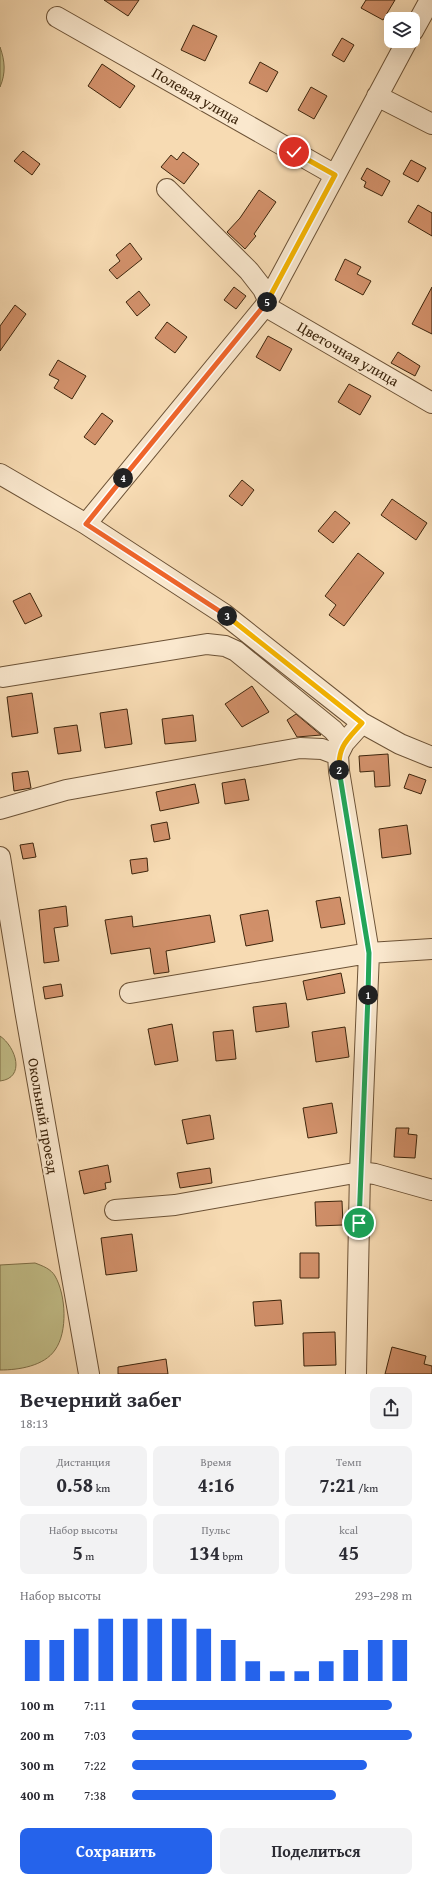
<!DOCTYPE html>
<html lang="ru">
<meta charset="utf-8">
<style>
:root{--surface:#fff;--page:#f2f2f3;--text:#2b2b33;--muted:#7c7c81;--accent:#2563eb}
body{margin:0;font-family:"Gentium Book Plus",serif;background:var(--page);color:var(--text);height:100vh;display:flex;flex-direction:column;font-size:15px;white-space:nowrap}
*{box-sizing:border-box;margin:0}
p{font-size:13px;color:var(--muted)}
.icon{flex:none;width:22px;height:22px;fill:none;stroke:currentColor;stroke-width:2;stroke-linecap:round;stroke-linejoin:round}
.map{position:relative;height:1374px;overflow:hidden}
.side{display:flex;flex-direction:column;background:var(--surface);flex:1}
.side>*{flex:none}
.fabs{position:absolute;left:384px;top:12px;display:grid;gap:8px}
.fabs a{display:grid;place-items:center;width:36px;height:36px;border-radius:8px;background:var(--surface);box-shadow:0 4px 16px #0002;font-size:20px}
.pin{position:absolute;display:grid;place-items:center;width:34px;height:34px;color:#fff;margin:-17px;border:2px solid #fff;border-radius:50%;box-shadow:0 1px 4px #0007}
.km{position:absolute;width:20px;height:20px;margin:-10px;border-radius:50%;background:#222;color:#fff;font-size:11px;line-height:20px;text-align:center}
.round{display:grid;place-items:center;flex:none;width:42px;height:42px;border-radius:8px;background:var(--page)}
.head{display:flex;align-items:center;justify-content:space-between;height:68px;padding:0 20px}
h1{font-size:22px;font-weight:600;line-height:30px}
.figures{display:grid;grid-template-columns:repeat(3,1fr);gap:6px;height:68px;padding:4px 20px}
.figures div{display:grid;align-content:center;border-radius:8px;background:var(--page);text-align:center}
.figures b{font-size:20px;font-weight:600}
.figures small{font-size:11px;font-weight:400}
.figures p{font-size:11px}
.chart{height:112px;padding:8px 20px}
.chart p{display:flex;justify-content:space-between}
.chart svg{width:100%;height:72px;margin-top:4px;stroke:var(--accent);stroke-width:6}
.primary-button{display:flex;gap:8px;margin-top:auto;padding:8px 20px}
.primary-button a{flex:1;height:46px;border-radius:8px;background:var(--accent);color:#fff;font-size:16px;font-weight:600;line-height:46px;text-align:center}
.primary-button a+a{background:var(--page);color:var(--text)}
ul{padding:0 20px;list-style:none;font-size:13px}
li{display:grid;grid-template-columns:64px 48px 1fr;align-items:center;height:30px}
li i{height:10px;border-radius:5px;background:var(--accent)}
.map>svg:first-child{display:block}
.green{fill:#c2be89;stroke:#80724a}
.building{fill:#d1906a;stroke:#3d250c}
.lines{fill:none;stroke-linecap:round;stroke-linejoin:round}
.minor-casing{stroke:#6c5236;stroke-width:22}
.minor{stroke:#fae8ce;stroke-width:20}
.split-1-casing{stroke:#fff;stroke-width:8}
.split-2-casing{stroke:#fff;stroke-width:8}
.split-3-casing{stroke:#fff;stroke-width:8}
.split-4-casing{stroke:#fff;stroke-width:8}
.split-5-casing{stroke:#fff;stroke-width:8}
.split-6-casing{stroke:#fff;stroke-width:8}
.split-1{stroke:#22a559;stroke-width:5}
.split-2{stroke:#22a559;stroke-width:5}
.split-3{stroke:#f5b400;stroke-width:5}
.split-4{stroke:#f0652b;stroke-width:5}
.split-5{stroke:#f0652b;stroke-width:5}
.split-6{stroke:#f5b400;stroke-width:5}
.labels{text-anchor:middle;stroke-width:3.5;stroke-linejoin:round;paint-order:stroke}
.street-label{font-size:15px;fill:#3d250c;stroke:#fae8ce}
</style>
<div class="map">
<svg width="432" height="1374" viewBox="0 0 432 1374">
<rect width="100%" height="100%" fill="#f7dbb3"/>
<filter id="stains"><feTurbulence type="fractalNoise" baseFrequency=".005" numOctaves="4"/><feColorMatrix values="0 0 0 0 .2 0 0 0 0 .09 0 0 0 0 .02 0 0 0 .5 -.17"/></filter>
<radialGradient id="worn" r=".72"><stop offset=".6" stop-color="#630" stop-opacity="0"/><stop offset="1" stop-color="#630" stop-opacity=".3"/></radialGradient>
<path class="green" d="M 0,47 C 5,61 6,73 0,87 Z
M 0,1036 C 16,1047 26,1078 0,1081 Z
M 35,1263 C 43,1266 51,1269 55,1276 C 66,1295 68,1332 55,1350 C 44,1366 19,1370 0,1370 L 0,1265 Z"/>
<path class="building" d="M 104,0 L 139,0 L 128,16 Z
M 366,0 L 395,0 L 383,20 L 361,8 Z
M 193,25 L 217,36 L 205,61 L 181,50 Z
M 342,38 L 354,45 L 344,62 L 332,55 Z
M 260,62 L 278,72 L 267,92 L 249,83 Z
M 102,64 L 135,86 L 120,108 L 88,86 Z
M 311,87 L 327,96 L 314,119 L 298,110 Z
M 23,151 L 40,164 L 32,175 L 14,161 Z
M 183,152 L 199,164 L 184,184 L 161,167 L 171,155 L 177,160 Z
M 411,160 L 426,168 L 418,182 L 403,174 Z
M 367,168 L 390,181 L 382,196 L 364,187 L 366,182 L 361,179 Z
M 259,190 L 276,202 L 254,234 L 256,236 L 245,249 L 227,232 L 240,218 Z
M 418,205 L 432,213 L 432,236 L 408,222 Z
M 130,243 L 142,259 L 117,279 L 109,270 L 120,261 L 116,255 Z
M 345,259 L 361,267 L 357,274 L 371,281 L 363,295 L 335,280 Z
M 234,287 L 246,296 L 236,309 L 224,300 Z
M 432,287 L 432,334 L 412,324 Z
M 139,291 L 150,305 L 137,316 L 126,302 Z
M 15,305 L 26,314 L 0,351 L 0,326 Z
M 167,322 L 187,337 L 175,353 L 155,338 Z
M 268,336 L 292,349 L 280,371 L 256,357 Z
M 398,352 L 420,366 L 415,376 L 391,363 Z
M 58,360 L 86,376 L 72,399 L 54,388 L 59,380 L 49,375 Z
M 349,384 L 371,396 L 360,415 L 338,402 Z
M 102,413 L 113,421 L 95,445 L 84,437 Z
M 242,480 L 254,490 L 242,506 L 229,496 Z
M 392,499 L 427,523 L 416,540 L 381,515 Z
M 335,511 L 350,523 L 333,543 L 318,531 Z
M 358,553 L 384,573 L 344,626 L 329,615 L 336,605 L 325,596 Z
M 30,593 L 42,616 L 25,624 L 13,601 Z
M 252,686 L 269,712 L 242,727 L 225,704 Z
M 32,693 L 38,733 L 12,737 L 7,697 Z
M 127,709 L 132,744 L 105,748 L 100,713 Z
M 296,714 L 321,735 L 297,737 L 287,720 Z
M 193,715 L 196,741 L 165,744 L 162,719 Z
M 77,725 L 81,751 L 58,754 L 54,728 Z
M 388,754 L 390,786 L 375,787 L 374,771 L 360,772 L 359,756 Z
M 28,771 L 31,788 L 14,791 L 12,773 Z
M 409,774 L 426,780 L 421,794 L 404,788 Z
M 245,779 L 249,800 L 225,804 L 222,783 Z
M 195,784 L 199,803 L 160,811 L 156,792 Z
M 167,822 L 170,839 L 154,842 L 151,825 Z
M 407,825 L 411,854 L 382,858 L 379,829 Z
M 33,843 L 36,857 L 23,859 L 20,845 Z
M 147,858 L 148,871 L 132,874 L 130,860 Z
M 340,897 L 345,924 L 321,928 L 316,901 Z
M 66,906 L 68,926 L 54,928 L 59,961 L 44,963 L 39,910 Z
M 268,910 L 273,941 L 246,946 L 240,915 Z
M 210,915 L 215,942 L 166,951 L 169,972 L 154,974 L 150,948 L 111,954 L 105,920 L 132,916 L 133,927 Z
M 341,973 L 345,993 L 307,1000 L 303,981 Z
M 61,984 L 63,996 L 45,999 L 43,987 Z
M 286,1003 L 289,1027 L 256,1032 L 253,1007 Z
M 172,1024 L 178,1061 L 155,1065 L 148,1029 Z
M 345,1027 L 349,1057 L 316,1062 L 312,1032 Z
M 233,1030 L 236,1059 L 216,1061 L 213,1032 Z
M 332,1103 L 337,1133 L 308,1138 L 303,1108 Z
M 210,1115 L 214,1139 L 187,1144 L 182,1120 Z
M 396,1128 L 409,1128 L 408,1134 L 417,1135 L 415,1158 L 394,1157 Z
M 108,1165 L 111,1182 L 105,1183 L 106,1189 L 84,1194 L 79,1171 Z
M 210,1168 L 212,1183 L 180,1188 L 177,1173 Z
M 342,1201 L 343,1225 L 316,1226 L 315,1202 Z
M 132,1234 L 137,1271 L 106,1275 L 101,1238 Z
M 300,1253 L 319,1253 L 319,1278 L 300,1278 Z
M 281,1300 L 283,1324 L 255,1326 L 253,1302 Z
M 335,1332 L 336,1365 L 304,1366 L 303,1333 Z
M 392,1347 L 426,1356 L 424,1364 L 432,1366 L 432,1374 L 385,1374 Z
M 166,1359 L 168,1374 L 118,1374 L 118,1367 Z"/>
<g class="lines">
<defs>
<path id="minor" d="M 57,17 L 335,175
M 413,31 L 430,0
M 377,96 L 432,124
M 167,189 L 249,271 L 263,289 L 268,300
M 265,306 L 432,403
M 0,474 L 86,524 L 224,614 L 362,723 L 400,744 L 432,757
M 86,524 L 265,306 L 407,41
M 3,677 L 207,644 L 225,646 L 236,651 L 333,730 L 344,743
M 0,809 L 66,790 L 300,748 L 322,749 L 338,755
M 0,857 L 25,1010 L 89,1374
M 130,993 L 369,953 L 432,949
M 115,1210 L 175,1205 L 360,1172 L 375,1174 L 432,1190
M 356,1374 L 360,1172 L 369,953 L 339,771 L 338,755 L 344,743 L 362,723"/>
</defs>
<use href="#minor" class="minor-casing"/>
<use href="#minor" class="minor"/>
</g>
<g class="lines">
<defs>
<path id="split-1" d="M 359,1223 L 368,995"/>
<path id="split-2" d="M 339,770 L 369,953 L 368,995"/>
<path id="split-3" d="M 227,616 L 362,723 C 347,740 338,746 339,770"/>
<path id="split-4" d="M 123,478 L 86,524 L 227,616"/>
<path id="split-5" d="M 123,478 L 267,302"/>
<path id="split-6" d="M 267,302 L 335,175 L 294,152"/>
</defs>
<use href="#split-1" class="split-1-casing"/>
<use href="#split-2" class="split-2-casing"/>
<use href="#split-3" class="split-3-casing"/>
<use href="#split-4" class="split-4-casing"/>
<use href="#split-5" class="split-5-casing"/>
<use href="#split-6" class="split-6-casing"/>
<use href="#split-1" class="split-1"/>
<use href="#split-2" class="split-2"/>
<use href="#split-3" class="split-3"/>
<use href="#split-4" class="split-4"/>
<use href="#split-5" class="split-5"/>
<use href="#split-6" class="split-6"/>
</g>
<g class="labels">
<g class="street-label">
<text transform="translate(196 96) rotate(30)" y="5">Полевая улица</text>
<text transform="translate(348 354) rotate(30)" y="5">Цветочная улица</text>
<text transform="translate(43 1116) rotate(80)" y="5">Окольный проезд</text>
</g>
</g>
<rect width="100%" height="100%" filter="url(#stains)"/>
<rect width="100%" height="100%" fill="url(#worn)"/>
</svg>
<div class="fabs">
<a><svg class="icon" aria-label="layers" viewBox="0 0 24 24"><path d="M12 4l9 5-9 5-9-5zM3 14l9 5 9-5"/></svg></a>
</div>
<div class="pin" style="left:359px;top:1223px;background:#1e9e55"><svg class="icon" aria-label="arrive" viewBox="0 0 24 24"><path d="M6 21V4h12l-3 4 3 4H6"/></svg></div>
<div class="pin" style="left:294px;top:152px;background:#d93025"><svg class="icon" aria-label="check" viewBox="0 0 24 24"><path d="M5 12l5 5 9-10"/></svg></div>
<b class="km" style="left:368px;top:995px">1</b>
<b class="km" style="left:339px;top:770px">2</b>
<b class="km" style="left:227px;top:616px">3</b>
<b class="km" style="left:123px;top:478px">4</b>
<b class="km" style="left:267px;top:302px">5</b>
</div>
<section class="side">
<div class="head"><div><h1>Вечерний забег</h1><p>18:13</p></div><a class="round"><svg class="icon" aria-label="share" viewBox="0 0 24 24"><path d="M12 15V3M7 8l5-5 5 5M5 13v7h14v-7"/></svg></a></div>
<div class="figures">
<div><p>Дистанция</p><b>0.58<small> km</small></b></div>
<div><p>Время</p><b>4:16</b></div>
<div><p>Темп</p><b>7:21<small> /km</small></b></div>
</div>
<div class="figures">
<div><p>Набор высоты</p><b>5<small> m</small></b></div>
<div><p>Пульс</p><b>134<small> bpm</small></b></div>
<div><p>kcal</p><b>45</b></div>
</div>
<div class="chart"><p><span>Набор высоты</span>293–298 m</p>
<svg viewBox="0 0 160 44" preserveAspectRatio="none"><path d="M5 44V19M15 44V19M25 44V12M35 44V6M45 44V6M55 44V6M65 44V6M75 44V12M85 44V19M95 44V32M105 44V38M115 44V38M125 44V32M135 44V25M145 44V19M155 44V19"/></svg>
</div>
<ul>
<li><b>100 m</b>7:11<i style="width:93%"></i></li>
<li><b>200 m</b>7:03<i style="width:100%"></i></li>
<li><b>300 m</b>7:22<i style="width:84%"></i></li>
<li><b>400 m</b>7:38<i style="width:73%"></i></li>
</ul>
<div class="primary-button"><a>Сохранить</a><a>Поделиться</a></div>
</section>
